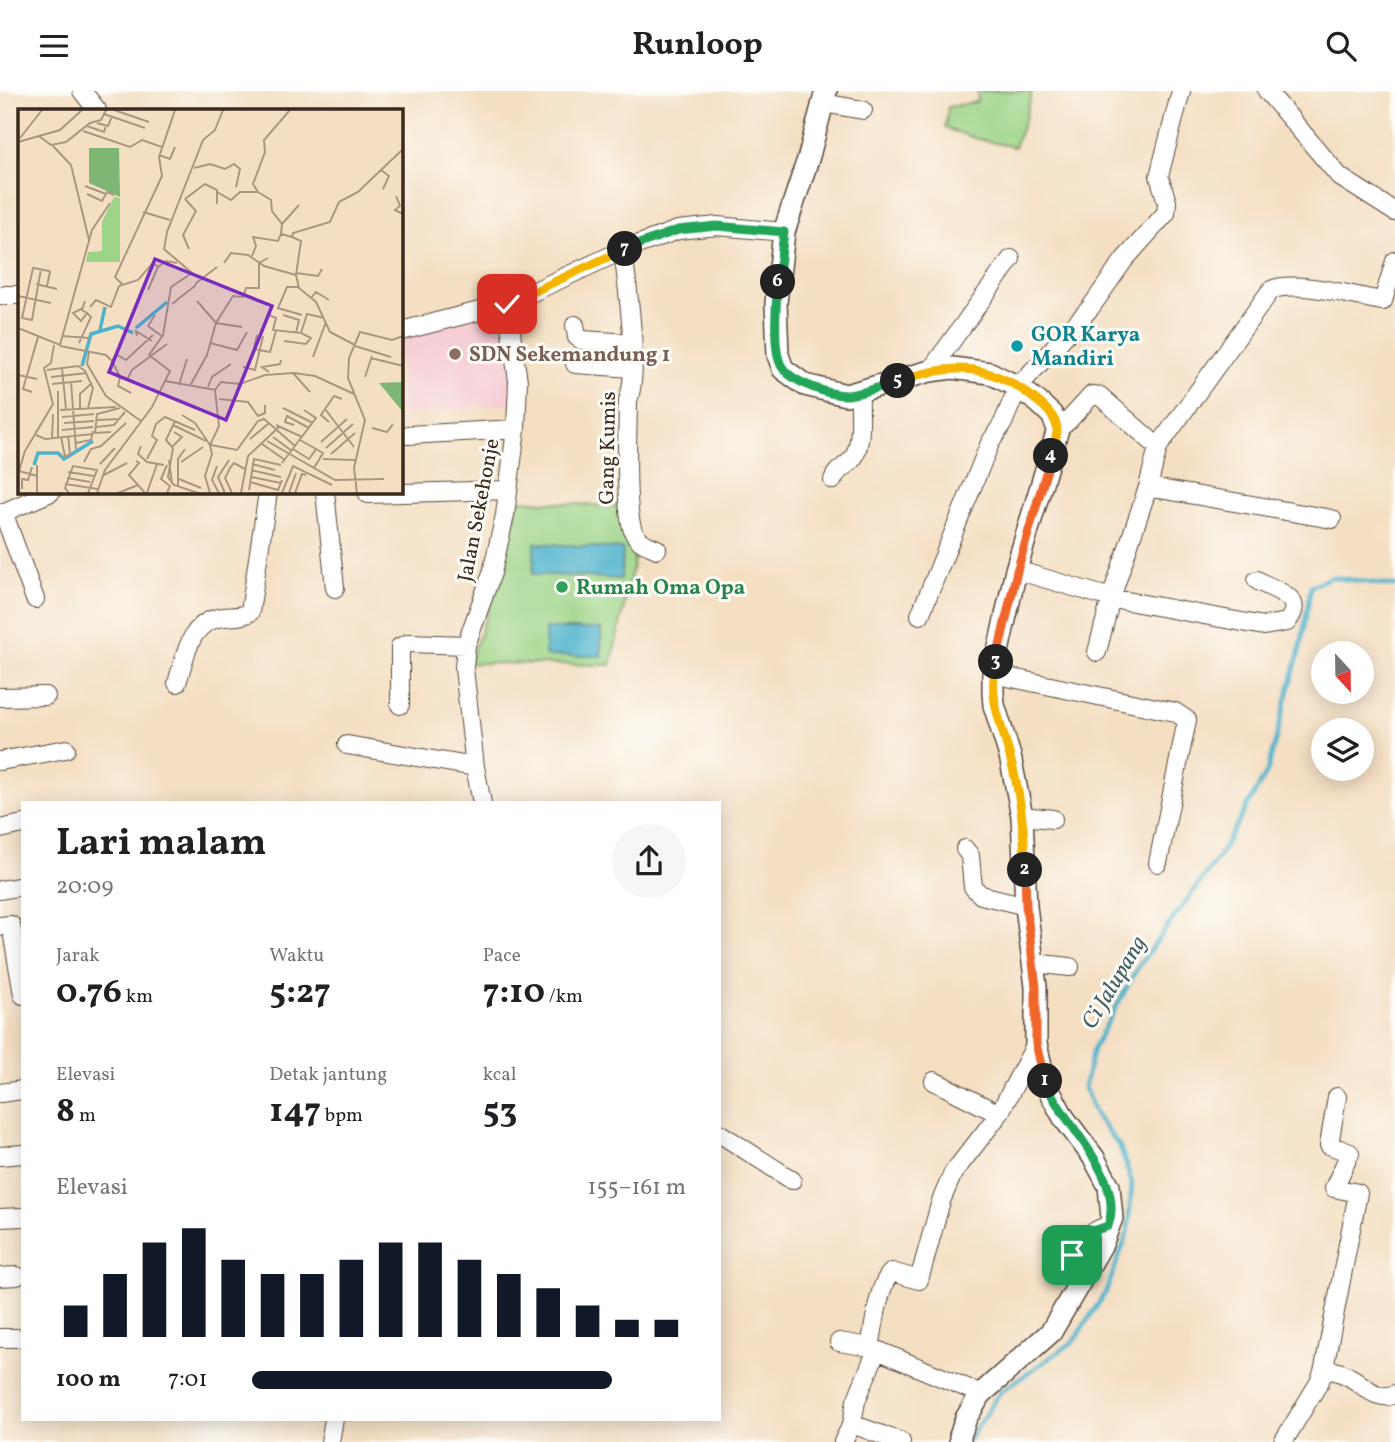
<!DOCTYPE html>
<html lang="id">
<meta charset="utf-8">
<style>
:root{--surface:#fff;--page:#f6f6f6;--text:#202124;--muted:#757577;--accent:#111827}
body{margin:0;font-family:Vollkorn,serif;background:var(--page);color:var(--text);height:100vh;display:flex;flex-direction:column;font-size:26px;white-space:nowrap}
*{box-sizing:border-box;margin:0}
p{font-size:23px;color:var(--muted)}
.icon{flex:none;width:38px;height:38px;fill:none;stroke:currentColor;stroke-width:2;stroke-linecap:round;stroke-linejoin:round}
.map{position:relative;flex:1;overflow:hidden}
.side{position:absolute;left:21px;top:710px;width:700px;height:620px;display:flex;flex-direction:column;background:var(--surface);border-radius:0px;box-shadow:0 4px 18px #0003}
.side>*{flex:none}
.needle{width:46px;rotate:158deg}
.tools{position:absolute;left:1311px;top:550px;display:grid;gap:14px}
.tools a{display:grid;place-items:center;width:63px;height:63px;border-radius:50%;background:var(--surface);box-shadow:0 4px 18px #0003;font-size:35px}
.pin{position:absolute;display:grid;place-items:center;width:60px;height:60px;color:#fff;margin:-30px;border-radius:14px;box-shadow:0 4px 10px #0006}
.km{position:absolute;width:35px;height:35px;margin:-18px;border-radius:50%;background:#222;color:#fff;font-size:19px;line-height:35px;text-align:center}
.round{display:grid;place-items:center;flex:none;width:74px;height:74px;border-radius:37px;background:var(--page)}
.overview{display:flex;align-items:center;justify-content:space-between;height:119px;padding:0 35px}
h1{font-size:38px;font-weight:700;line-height:52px}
.figures{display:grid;grid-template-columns:repeat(3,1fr);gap:10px;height:119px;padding:7px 35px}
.figures div{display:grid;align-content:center}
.figures b{font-size:35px;font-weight:700}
.figures small{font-size:19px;font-weight:400}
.figures p{font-size:19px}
.chart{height:196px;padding:14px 35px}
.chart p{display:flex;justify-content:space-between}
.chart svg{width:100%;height:126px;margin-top:7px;stroke:var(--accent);stroke-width:6}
ul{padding:0 35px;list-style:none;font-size:23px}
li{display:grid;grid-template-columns:112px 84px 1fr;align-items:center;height:52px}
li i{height:18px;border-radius:9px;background:var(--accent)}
header{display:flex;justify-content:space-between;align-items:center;height:91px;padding:0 35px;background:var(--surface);font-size:32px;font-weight:700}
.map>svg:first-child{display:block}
.built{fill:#f6cfd6}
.green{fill:#9dd487;stroke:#6c7f52;stroke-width:2}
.water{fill:#4db2cc;stroke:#446e75;stroke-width:2}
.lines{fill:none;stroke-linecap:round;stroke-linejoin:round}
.stream{stroke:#4db2cc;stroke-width:4.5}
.minor-casing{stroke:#574537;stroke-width:20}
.tertiary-casing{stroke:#574537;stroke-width:24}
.minor{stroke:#fff;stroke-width:18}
.tertiary{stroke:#fff;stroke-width:21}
.split-1-casing{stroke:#fff;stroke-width:14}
.split-2-casing{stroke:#fff;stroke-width:14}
.split-3-casing{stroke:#fff;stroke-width:14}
.split-4-casing{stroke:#fff;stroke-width:14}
.split-5-casing{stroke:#fff;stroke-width:14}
.split-6-casing{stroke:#fff;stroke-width:14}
.split-7-casing{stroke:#fff;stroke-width:14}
.split-8-casing{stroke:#fff;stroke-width:14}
.split-1{stroke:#22a559;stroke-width:9}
.split-2{stroke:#f0652b;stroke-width:9}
.split-3{stroke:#f5b400;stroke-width:9}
.split-4{stroke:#f0652b;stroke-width:9}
.split-5{stroke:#f5b400;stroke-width:9}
.split-6{stroke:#22a559;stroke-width:9}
.split-7{stroke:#22a559;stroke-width:9}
.split-8{stroke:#f5b400;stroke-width:9}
.culture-dot{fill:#0f9aa8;stroke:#fdfcf7;stroke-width:2.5}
.education-dot{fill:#8d6e63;stroke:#fdfcf7;stroke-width:2.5}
.leisure-dot{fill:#2e9e5b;stroke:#fdfcf7;stroke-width:2.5}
.labels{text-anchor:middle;stroke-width:6;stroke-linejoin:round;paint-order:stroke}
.culture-label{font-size:21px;font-weight:bold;fill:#0d838f;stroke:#fdfcf7;text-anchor:start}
.education-label{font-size:21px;font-weight:bold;fill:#785e54;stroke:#fdfcf7;text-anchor:start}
.street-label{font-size:21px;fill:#3b2a1e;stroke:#fdfcf7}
.leisure-label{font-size:21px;font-weight:bold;fill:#27864d;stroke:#fdfcf7;text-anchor:start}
.water-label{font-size:23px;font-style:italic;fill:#426064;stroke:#fdfcf7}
.inset-river{fill:none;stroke:#4db2cc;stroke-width:3.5}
.inset-road{fill:none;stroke:#aa9781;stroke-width:2}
.view{fill:#7b2cbf;fill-opacity:0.15;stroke:#7b2cbf;stroke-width:3.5}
.inset-edge{fill:none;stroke:#3b2a1e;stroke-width:3.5}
</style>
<header><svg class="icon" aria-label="menu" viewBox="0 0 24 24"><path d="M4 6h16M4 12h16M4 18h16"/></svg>Runloop<svg class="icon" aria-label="search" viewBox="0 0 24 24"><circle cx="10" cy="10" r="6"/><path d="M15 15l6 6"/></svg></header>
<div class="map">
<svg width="1395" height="1351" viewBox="0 0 1395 1351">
<rect width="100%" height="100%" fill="#fdfcf7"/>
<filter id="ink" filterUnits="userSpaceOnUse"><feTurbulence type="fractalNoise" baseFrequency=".0143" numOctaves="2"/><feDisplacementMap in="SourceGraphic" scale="14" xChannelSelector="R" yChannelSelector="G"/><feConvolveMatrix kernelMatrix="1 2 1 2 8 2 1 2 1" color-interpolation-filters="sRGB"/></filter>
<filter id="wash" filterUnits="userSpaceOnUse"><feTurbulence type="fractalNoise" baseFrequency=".00686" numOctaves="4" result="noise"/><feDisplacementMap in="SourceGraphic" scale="28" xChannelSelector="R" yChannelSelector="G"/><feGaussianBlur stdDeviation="1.57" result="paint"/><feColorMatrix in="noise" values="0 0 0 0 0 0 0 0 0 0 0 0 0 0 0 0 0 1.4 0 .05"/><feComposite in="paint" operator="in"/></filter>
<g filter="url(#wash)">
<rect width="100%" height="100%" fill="#f4dfc3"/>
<path class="built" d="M 498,220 L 513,281 L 512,312 L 401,324 L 401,245 Z"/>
<path class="green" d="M 978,0 L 1032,0 L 1025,28 L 1014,56 L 974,47 L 945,37 L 948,16 L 977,11 Z
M 518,409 L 620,416 L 638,452 L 611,574 L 469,572 L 493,506 Z"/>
<path class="water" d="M 535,452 L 623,458 L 621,488 L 533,483 Z
M 545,538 L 601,538 L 601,565 L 545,565 Z"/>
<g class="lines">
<path class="stream" d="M 968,1350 L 1000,1301 L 1073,1251 L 1106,1201 L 1128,1141 L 1132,1092 L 1120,1056 L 1096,1025 L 1084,996 L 1093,958 L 1138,876 L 1217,768 L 1267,681 L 1301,554 L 1311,495 L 1331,486 L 1395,495"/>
</g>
</g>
<g filter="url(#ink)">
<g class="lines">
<defs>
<path id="minor" d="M 82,0 L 97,19
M 1267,0 L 1340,86 L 1395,121
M 823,12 L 863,19
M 623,159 C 627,194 640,279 628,309 C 628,336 623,425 635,444 C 640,452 648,454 657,458
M 0,204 L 19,204
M 575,234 L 577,246 L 582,249 L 631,252
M 401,240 L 507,213 L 623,159 L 678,139 L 717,135 L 784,141
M 575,273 L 632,277
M 930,280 L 1011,168
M 1058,338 L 1069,329 L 1092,304 L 1100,305 L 1158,356
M 408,344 L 516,338
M 833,389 C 837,376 849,376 855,364 C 863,345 859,322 860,302
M 1148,396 L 1332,428
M 325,401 L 335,497
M 368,403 L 508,399
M 3,421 L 35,508
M 0,423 L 51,401
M 1016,479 L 1111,507 L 1264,535 L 1287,531 C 1308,505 1273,500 1257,489
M 920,524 L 990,352 L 1003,332 L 1018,296 L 1091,216 L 1124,169 L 1166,122 L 1167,111 L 1159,85 L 1181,0
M 1097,561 L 1111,507 L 1148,396 L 1158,356 L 1271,199 C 1294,188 1356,206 1383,210 L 1395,170
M 993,583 L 1175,621 L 1187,629 L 1158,772
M 177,592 C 186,564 189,529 224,526 C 233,525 243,526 250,521 L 268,401
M 0,606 L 46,605
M 400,614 L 400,556 L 409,552 L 466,554
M 347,654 L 475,676
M 0,670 L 66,658
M 482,712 L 475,676 L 464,577 L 466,554 L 492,482 L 505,424 L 516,338 L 518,290 L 507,213
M 1022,725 L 1053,728
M 0,738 L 23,733
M 965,758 L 970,765 L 973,796 L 981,804 L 1026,815
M 0,799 L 23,795
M 0,835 L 11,834 L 23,904
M 1033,872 L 1070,876
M 934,990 L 999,1023
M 0,1002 L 23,999
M 719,1042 L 792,1089
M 0,1065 L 23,1063
M 0,1127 L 23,1126
M 1062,1168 C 1081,1160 1087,1139 1108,1135
M 0,1186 L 17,1185
M 0,1247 L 17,1247
M 839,1251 L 870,1256 L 981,1303
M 870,1256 C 874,1238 878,1192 892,1181 L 919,1189 L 941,1110 L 953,1082 L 999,1023 L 1036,953
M 1324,1277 L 1358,1102 L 1334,1097 L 1350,1062 L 1329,1054 L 1337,1006
M 852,1333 L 901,1351
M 330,1351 L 334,1328
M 843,1351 L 852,1333 L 856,1310 L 876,1261
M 1283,1351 L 1320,1290 L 1324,1277 C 1331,1279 1340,1281 1346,1284 C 1362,1291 1376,1312 1395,1303"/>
<path id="tertiary" d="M 826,0 L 809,65 L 784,141 L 776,212 L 778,264 L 783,278 L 805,294 L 846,304 L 930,280 L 952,277 L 990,282 L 1018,296 L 1038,311 L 1052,324 L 1058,338 L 1016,479 L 993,583 L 993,601 L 994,614 L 1010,665 L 1022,725 L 1026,815 L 1036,896 L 1036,953 L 1045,992 L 1064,1027 L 1094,1067 L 1109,1095 L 1112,1127 L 1102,1153 L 1051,1241 L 981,1303 L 966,1327 L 960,1345 L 960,1351"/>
</defs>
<use href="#minor" class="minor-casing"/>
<use href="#tertiary" class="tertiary-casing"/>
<use href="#minor" class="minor"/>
<use href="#tertiary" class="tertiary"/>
</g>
</g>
<g class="lines" filter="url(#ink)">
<defs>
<path id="split-1" d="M 1045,990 C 1063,1035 1126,1085 1108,1135 L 1093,1140 L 1072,1164"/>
<path id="split-2" d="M 1025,779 L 1026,815 L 1036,896 L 1036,953 L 1045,990"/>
<path id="split-3" d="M 996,571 C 988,608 1001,631 1010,666 C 1020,702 1025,741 1025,779"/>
<path id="split-4" d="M 996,571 L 1017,480 L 1051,365"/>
<path id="split-5" d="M 898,290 C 952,272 990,271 1036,309 C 1045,316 1057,327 1057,339 C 1057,347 1053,357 1051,365"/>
<path id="split-6" d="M 778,191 C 776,210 773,255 780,272 C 787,290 828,304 846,304 C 863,303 882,295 898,290"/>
<path id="split-7" d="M 625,158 L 678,139 L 717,135 L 784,141 L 778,191"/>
<path id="split-8" d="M 507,213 L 625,158"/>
</defs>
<use href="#split-1" class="split-1-casing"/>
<use href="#split-2" class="split-2-casing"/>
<use href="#split-3" class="split-3-casing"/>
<use href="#split-4" class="split-4-casing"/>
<use href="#split-5" class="split-5-casing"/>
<use href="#split-6" class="split-6-casing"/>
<use href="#split-7" class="split-7-casing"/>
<use href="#split-8" class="split-8-casing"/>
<use href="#split-1" class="split-1"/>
<use href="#split-2" class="split-2"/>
<use href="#split-3" class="split-3"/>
<use href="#split-4" class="split-4"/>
<use href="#split-5" class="split-5"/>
<use href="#split-6" class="split-6"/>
<use href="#split-7" class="split-7"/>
<use href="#split-8" class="split-8"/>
</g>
<circle class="culture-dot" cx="1017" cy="255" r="7"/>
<circle class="education-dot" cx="455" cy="263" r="7"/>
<circle class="leisure-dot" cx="562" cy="496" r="7"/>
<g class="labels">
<g class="culture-label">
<text x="1031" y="250">GOR Karya<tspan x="1031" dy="24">Mandiri</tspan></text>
</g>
<g class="education-label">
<text x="469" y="270">SDN Sekemandung 1</text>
</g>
<g class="street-label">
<text transform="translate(607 357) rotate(-89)" y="7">Gang Kumis</text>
<text transform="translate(478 419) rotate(-79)" y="7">Jalan Sekehonje</text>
</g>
<g class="leisure-label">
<text x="576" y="503">Rumah Oma Opa</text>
</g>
<g class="water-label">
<text transform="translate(1113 891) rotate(-59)" y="8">Ci Jalupang</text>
</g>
</g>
<g transform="translate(18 18)">
<rect width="385" height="385" fill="#f4dfc3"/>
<path d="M 96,88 L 102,89 L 102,153 L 68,153 L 70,143 L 84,142 L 84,113 Z" fill="#9dd487"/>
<path d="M 71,39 L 101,39 L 102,88 L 71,74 ZM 385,273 L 385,303 L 361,274 Z" fill="#7eb674"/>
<path class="inset-river" d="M 118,219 L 149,193M 82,221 L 87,198M 64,257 L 73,225 L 100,217 L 115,224M 16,356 L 20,344 L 40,344 L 46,350 L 75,332"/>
<path class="inset-road" d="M 96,1 L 131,13M 86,5 L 127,19M 79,14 L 90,17 L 94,7M 69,17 L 86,23 L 88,16M 65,22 L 112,38 L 124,31 L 144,38M 21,27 L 33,36 L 48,33 L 72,14 L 83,11 L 88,1M 2,29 L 24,1M 0,33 L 42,21 L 64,1M 35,37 L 53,56 L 71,131M 141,46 L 152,50 L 157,38M 176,59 L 192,55 L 207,60 L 216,55 L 222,60 L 218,78M 363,61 L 371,67 L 365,80M 67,77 L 88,85M 199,83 L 213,91 L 222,83 L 240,83 L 235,75 L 247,43 L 246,31 L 272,1M 240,83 L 253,91 L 254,102 L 264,115M 69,85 L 84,92 L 89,83 L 96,86M 378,87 L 382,97 L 377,101 L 385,105M 167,90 L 178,102 L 165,126 L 171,140M 167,90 L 187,75 L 199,81 L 199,95M 125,103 L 152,111M 274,128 L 263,125 L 264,115 L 281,96M 234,147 L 238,137 L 235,128 L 260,132 L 263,125M 206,154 L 213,144 L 230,146 L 246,157 L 278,166M 23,160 L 14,211 L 4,209 L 15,159 L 16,159 L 31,162 L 32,163 L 29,177M 278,164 L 300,167 L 304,160M 18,175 L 39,180M 177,175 L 199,158M 105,176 L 97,168 L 144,67 L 141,48 L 157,1M 281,178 L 269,178 L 260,199 L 284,206M 130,181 L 140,158M 0,187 L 33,194M 294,188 L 298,183 L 311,191M 179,192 L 198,214 L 224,218M 154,195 L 178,176M 72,198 L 78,191 L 93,198 L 101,177 L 120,171 L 135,154 L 140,158 L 148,152 L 159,154M 65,199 L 55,204 L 63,212 L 69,204 L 64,201 L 67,192M 249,205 L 258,209 L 255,221 L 283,224 L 289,205 L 306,209M 137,206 L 130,217 L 145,228M 265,206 L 281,211 L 278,224M 0,219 L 42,236 L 74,121 L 92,94M 239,226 L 236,240 L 252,243 L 258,222M 44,227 L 71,229M 119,227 L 118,222 L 134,232M 266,232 L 288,235 L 293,229 L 283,224M 61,234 L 73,208 L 69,204M 192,234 L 219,241 L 229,223M 337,236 L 312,223 L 298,193 L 281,179 L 278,166 L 283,132 L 274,128 L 275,124 L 312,113 L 321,93 L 340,83 L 385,40M 42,237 L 88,246 L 94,252 L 99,246 L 108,251 L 135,226M 337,237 L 373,248M 71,243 L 69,255 L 88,287 L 123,312M 295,248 L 308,213M 353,249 L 385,257M 0,252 L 0,266 L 19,270M 94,252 L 102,268 L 100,277 L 113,284M 225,258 L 237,261 L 245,227M 44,259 L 48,300M 29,261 L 60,257 L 67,262 L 75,279 L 70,299M 251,263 L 244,258 L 262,255 L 263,251M 275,264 L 292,283M 33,268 L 69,264M 102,268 L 109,271 L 114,261 L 149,235M 347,268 L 354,247M 147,272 L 198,281M 53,273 L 58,340M 34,275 L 64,272M 173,275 L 189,246 L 198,214 L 215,187 L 225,188 L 228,179 L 241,179 L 241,154 L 250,149M 161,276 L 169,250M 190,278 L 194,268 L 213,255M 197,281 L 203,273 L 222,275 L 247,266 L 276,264 L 297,267 L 336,285M 40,282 L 40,328M 14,283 L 5,280 L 20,228M 201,290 L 230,293 L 240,307 L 247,304 L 247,296M 62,299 L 62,285 L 74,274M 265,299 L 295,314M 307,300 L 336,338M 42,301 L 98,298M 164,306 L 177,314 L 192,336M 44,308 L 76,305M 245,309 L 277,337M 79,311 L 102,310M 157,312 L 148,331 L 155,339 L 150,368 L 156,376 L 180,384M 311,313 L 303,306 L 316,287 L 324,290M 46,314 L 76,312M 155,316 L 188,332M 258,316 L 284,328M 276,316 L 267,313 L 269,307 L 291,319M 78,318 L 96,316 L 107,303M 354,319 L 369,323 L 375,315M 44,321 L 75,318M 93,323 L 77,324 L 79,305 L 102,299M 18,326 L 27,330 L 75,325M 43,328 L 47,348 L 52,345 L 50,327M 255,328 L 274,342M 34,329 L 35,305M 232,330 L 250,315M 282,331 L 305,344 L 296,359M 249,332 L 317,371 L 366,370M 303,333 L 329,310M 58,334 L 73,331 L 75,322M 244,335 L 267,351M 193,336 L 219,341 L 240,312 L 246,310M 123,337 L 120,345 L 129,353 L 146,356M 154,338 L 164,328 L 156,323M 308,339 L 335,315M 275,340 L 291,350 L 298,340M 313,345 L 337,324M 129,350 L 139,331 L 134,327 L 138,315 L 147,308 L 177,321M 305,350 L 337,351M 151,351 L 154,375M 118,352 L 121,354 L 111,366 L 127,384M 66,353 L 73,340 L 83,337 L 108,314M 163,353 L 185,338M 264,354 L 298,309 L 286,301M 82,355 L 97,339M 234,355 L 257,361M 19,356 L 19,384M 149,356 L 143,370 L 152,377 L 149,384M 199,357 L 194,371 L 201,384M 233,361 L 263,368M 50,363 L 76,367M 19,367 L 1,362 L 7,342 L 35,295 L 26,259 L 33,254 L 36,236M 84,367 L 109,354M 233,368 L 263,374M 49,369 L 72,373M 161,370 L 183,379M 232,373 L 260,381 L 264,371M 47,375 L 80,380M 160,377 L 160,350 L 167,340M 4,380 L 4,370 L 10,371 L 14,358M 231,381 L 236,350 L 263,356M 51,384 L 47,379 L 55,357 L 79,361 L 70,384M 79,384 L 87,361 L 134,298 L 152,262 L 131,246 L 145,226 L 153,178 L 174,164 L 146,140 L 149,123 L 185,31 L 197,21 L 205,1M 100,384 L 120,376M 129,384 L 139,355M 192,384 L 187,367 L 194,345 L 192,336 L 201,317 L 197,281M 207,384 L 200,368 L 211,351M 214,384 L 207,369 L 212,359 L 216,354 L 227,360M 223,384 L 230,347 L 262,317M 264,384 L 275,357 L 314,376M 271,384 L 278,364M 277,384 L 284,365 L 288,366M 339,384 L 336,359 L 347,311 L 330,269 L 331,249 L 342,223 L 374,231 L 385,227"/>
<path class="view" d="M 137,150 L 254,197 L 208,311 L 91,263 Z"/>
<rect width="385" height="385" class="inset-edge"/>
</g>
</svg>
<div class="tools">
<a><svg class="needle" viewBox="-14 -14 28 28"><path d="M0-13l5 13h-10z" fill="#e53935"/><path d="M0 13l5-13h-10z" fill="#757577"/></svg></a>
<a><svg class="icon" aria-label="layers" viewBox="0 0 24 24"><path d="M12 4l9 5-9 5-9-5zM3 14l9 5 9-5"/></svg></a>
</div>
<div class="pin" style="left:1072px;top:1164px;background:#1e9e55"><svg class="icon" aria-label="arrive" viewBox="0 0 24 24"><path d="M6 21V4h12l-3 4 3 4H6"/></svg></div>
<div class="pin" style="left:507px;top:213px;background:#d93025"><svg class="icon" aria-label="check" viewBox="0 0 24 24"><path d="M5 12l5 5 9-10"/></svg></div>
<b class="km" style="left:1045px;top:990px">1</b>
<b class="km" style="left:1025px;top:779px">2</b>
<b class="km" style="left:996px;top:571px">3</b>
<b class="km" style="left:1051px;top:365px">4</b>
<b class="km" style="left:898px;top:290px">5</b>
<b class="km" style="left:778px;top:191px">6</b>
<b class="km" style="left:625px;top:158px">7</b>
<section class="side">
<div class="overview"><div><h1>Lari malam</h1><p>20:09</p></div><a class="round"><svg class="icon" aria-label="share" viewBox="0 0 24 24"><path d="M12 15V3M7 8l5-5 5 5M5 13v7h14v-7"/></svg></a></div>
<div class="figures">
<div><p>Jarak</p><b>0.76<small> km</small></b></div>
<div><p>Waktu</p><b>5:27</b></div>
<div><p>Pace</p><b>7:10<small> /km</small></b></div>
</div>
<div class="figures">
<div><p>Elevasi</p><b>8<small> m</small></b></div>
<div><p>Detak jantung</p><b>147<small> bpm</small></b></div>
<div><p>kcal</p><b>53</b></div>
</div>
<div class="chart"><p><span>Elevasi</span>155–161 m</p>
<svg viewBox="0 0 160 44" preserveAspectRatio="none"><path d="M5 44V33M15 44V22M25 44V11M35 44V6M45 44V17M55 44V22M65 44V22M75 44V17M85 44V11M95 44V11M105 44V17M115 44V22M125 44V27M135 44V33M145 44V38M155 44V38"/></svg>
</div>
<ul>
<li><b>100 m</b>7:01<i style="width:83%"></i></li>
</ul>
</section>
</div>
